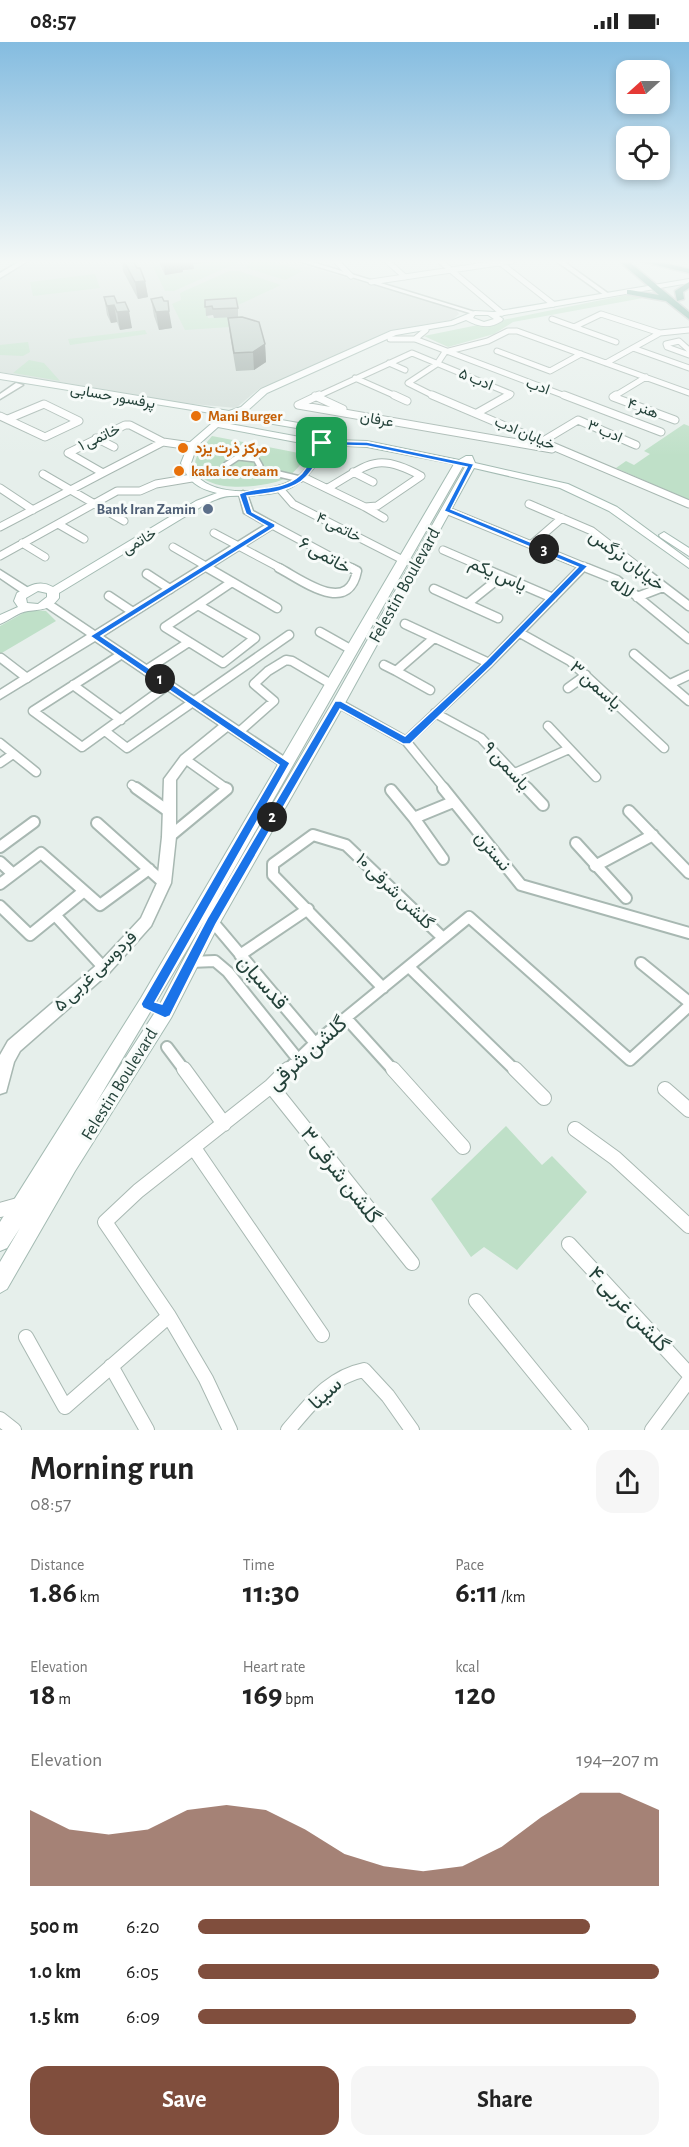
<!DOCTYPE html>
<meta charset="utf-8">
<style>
:root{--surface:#fff;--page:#f6f6f6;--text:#222;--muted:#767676;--accent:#804e3d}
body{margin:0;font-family:"Alegreya Sans",Vazirmatn,sans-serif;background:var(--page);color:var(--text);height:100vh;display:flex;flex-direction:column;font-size:22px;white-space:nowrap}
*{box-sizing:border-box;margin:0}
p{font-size:20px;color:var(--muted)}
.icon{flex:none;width:33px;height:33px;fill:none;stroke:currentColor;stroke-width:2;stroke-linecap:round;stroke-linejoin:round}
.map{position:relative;height:1388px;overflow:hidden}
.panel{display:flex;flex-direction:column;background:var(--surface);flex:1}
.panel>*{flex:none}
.needle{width:39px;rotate:249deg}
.tools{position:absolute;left:616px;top:18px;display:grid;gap:12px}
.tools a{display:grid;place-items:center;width:54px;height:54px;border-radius:12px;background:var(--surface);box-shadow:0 3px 9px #0003;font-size:30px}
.pin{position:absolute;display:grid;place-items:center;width:51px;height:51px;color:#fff;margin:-26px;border-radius:12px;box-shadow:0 3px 9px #0006}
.km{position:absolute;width:30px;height:30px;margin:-15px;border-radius:50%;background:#222;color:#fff;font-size:16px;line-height:30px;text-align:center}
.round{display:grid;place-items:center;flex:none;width:63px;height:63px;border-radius:18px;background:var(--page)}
.overview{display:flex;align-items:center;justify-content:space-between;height:102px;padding:0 30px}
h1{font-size:33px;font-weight:700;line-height:45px}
.figures{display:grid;grid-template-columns:repeat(3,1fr);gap:9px;height:102px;padding:6px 30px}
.figures div{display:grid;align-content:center}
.figures b{font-size:30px;font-weight:700}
.figures small{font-size:16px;font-weight:400}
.figures p{font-size:16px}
.chart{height:168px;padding:12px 30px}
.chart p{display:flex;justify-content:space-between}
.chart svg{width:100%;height:108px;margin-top:6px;fill:var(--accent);opacity:.7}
.button{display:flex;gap:12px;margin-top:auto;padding:12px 30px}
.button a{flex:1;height:69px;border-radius:18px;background:var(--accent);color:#fff;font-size:24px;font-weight:700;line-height:69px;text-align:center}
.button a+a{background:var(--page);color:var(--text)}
ul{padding:0 30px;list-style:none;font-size:20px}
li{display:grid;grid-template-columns:96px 72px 1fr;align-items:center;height:45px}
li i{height:15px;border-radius:8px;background:var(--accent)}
.status{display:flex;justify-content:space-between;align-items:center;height:42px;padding:0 30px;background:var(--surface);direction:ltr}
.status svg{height:16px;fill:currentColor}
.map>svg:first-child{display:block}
.built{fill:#d4dfda}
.green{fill:#bfe0c8}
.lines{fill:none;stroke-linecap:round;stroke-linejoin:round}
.pedestrian-casing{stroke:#a8b8b2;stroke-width:8}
.minor-far4-casing{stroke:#a8b8b2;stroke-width:7}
.minor-far3-casing{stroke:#a8b8b2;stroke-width:9}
.minor-far2-casing{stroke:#a8b8b2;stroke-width:11}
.minor-far1-casing{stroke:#a8b8b2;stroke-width:14}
.minor-casing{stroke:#a8b8b2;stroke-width:16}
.tertiary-casing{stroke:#a8b8b2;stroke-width:3}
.secondary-casing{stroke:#a4bbb3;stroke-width:2}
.primary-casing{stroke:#c2cac8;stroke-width:3}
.pedestrian{stroke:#fff;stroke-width:5}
.minor-far4{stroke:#fff;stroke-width:5}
.minor-far3{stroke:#fff;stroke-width:7}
.minor-far2{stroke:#fff;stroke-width:8}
.minor-far1{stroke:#fff;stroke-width:10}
.minor{stroke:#fff;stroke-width:14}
.tertiary{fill:#fff;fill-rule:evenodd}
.secondary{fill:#fff;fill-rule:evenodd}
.primary{fill:#6aa596;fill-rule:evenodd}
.wall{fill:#a1aea9}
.shaded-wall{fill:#838d89}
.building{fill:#bbcac4;stroke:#838d89;stroke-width:1.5}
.route{fill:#1a73e8;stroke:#fff;stroke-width:1.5;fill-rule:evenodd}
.food-dot{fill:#e8710a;stroke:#f7fbf9;stroke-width:2}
.service-dot{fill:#5c6f8a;stroke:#f7fbf9;stroke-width:2}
.labels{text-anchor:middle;stroke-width:6;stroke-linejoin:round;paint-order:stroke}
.far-street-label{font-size:15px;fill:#24423a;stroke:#f7fbf9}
.far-food-label{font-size:15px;font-weight:bold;fill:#c56008;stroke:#f7fbf9;text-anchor:start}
.far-service-label{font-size:15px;font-weight:bold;fill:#4e5e75;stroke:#f7fbf9;text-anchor:end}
.street-label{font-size:18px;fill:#24423a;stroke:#f7fbf9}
.near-street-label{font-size:21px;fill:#24423a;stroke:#f7fbf9}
</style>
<div class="status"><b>08:57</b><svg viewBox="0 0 49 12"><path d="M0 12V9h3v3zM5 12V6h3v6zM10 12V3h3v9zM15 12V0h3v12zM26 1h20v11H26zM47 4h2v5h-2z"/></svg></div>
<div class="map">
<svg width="689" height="1388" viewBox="0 0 689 1388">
<rect width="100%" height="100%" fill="#e6efeb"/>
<path class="built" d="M 29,219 L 289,219 L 448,265 L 457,269 L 459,272 L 452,278 L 389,289 L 302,330 L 260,346 L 236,366 L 182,361 L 0,330 L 0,236 Z"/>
<path class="green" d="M 216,219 L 241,219 L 174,249 L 165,249 L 153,225 L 159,224 L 165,233 L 195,227 L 193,222 Z
M 254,219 L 270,219 L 303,229 L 285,238 L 247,226 L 248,222 Z
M 229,229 L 239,229 L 281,243 L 238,263 L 206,266 L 208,276 L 242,274 L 245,284 L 185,288 L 172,262 L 181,258 L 180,251 Z
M 95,232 L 100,246 L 33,254 L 30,240 Z
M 636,251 L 643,256 L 513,280 L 494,292 L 448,305 L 424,294 Z
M 145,288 L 147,292 L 70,303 L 68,297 Z
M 28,300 L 30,310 L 23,314 L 0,313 L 0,303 Z
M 29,318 L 44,321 L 60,339 L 13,331 Z
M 684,382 L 689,384 L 689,458 L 616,426 L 626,419 L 634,423 L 650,412 L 644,409 Z
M 212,394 L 309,413 C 302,420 295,431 286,436 C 267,446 198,454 195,422 C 195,412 206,402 212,394 Z
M 35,568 L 46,569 L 56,579 L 0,612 L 0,584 L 27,569 Z
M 506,1084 L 542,1123 L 552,1114 L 587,1150 L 517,1228 L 484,1205 L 471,1215 L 431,1157 Z"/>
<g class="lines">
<defs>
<path id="pedestrian" d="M 238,415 L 256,417 L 260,424 C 250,434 238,434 226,427 L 226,423 Z
M 258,427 L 300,437"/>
<path id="minor-far4" d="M 336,219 L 351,234
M 387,219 L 405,235
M 440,219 L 502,271
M 498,219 L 553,262
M 371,240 L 512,219
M 552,277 L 616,300
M 574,285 L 601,272 L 660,291
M 390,297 L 415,297 L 568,355
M 415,297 L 426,288
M 633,306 L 689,326
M 689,308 L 679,299 L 666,302 L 667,305 L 689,313
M 497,309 L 550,329 L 581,312
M 389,321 L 405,328
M 606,321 L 660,291 L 689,288
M 355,336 L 398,355
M 316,355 L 412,311 L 511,352 L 506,355
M 436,355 L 408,341 L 437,322 L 445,310 L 488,299 L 508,289 L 517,289 L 689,351
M 613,355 L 646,335"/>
<path id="minor-far3" d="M 319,353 L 298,363 L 552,407
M 394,353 L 407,359
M 432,353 L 689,462
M 564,353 L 661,390
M 616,353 L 613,355 L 675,378
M 315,354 L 343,367
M 477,371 L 509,353
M 0,374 L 45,395 L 79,379 L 44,362 L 8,377
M 125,383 L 130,383 L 163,400 L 103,431 L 68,411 Z
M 96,396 L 114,405
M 543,399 L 578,378 L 636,403
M 163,400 L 191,404
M 353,430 L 373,440
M 43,432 L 124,479
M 303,435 L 365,465 L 377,464 L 421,434 C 376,409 368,423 328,446
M 0,446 L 33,468
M 280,447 L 293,462 L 403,518
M 529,462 L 592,489 L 641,527
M 365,465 L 384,476
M 446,468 L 590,527
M 58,482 L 84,497
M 272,483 L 354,527
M 0,485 L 103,431
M 214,491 L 282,527
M 22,501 L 45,515
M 532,502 L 562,476
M 173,505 L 211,527
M 443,508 L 487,527
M 0,514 L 117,449 L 140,449 L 156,442 L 192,436
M 581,527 L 584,524"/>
<path id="minor-far2" d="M 208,526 L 277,566
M 279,526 C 302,538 348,574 357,529 L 351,526
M 483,526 L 553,556
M 587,526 L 617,538 L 689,597
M 639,526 L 689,564
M 147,532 L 170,547
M 434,547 L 467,562
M 109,554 L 133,570
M 637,555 L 663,545
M 198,563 L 255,596 L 223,621 L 165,585 Z
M 198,563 L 232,540
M 498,576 L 467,562 L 502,534
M 405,582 L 489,621
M 320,590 L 352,608
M 520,591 L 570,619 L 664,706
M 122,612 L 33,669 L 82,705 L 168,643
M 634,612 L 689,659
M 1,616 L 27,636
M 384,623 L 396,629
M 146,628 L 189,600
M 670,642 L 689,633
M 73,643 L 121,678
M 568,646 L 586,633
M 430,648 L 396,629 L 434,596
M 338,661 L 406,699 L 445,747
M 435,671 L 481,696 L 529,747
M 548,684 L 596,735
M 105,689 L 127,706 L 289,593
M 239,690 L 274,659 L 254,642 L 268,629 L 286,618 L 292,619 L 331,642
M 406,699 L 489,621 L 582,526
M 0,701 L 36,730
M 185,717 L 227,747
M 0,721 L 13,712
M 515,731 L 569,707
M 132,743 L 138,747"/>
<path id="minor-far1" d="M 136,746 L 168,769
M 443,746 L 521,843 L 689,891
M 527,746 L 543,763
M 391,748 L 414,776 L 453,760
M 629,769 L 689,831
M 414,776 L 443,817
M 97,781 L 164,841
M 169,795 L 227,747 L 225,746
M 576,801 L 626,856
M 0,805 L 34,780
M 0,820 L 13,832
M 595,824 L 653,793
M 0,842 L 41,811 L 100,863 L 149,827
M 0,864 L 30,893 L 84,849
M 55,873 L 104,926
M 212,879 L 315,1001
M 240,913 L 308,867
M 190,920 L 215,919 L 228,930 L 297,1016
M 641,921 L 689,960
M 409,925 L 516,1029
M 383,946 L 273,833 L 273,822 L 313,793 L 346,803 L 442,895
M 346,976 L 394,1029
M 167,1005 L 185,1029
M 286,1029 L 315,1001 L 469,875 L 630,1018 L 689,964"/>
<path id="minor" d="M 184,1027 L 224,1082
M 393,1027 L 463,1105
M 515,1027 L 544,1056
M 271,1044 L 412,1221
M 665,1047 L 689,1068
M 575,1087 L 615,1116 L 689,1184
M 194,1106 L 322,1293
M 0,1168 L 18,1163
M 569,1202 L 689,1332
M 476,1259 L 581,1388
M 26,1295 L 65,1365 L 169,1274
M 111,1324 L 147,1388
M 0,1377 L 14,1388
M 230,1388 L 206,1337 L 169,1274 L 105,1180 L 138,1149 L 271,1044 L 288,1027
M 288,1388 C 310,1363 329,1335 364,1328 L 388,1354 L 412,1388
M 652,1388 L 689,1338"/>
<path id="tertiary" d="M 20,219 L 28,219 L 0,236 L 0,231 Z
M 299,219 L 309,219 L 478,271 L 473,272 Z
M 556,219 L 563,219 L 609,252 L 604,253 Z
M 16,341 L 23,343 L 0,357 L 0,352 Z
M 243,449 L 247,452 L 253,469 L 275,481 L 275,485 L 103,594 L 289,718 L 291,721 L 289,724 L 281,724 L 228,689 L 189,720 L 176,738 L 176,795 L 171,841 L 151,884 L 109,931 L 20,1009 L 14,1020 L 6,1050 L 0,1052 L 0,1013 L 8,999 L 99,921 L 141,876 L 157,841 L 162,795 L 164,737 L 181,714 L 219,683 L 95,599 L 0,657 L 0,648 L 87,593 L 44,564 L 43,562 L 44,560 L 52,560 L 95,589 L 265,483 L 244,471 L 239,452 Z
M 0,528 L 30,547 L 30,551 L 22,551 L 0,536 Z"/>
<path id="secondary" d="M 689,237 L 689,241 L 499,274 L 503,277 L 502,279 C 490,287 478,285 466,278 L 453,283 L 396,293 L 267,351 L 247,369 L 241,371 L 333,387 L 337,395 L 335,398 L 367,399 L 459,418 L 466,414 L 472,414 L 475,421 L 568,442 L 617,465 L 689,518 L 689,526 L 609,469 L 560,446 L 474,426 L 345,661 L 218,884 L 171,976 L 75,1129 L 7,1247 L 0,1251 L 0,1220 L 20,1186 L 7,1206 L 0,1209 L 0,1180 L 141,956 L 454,422 L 367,405 L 327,403 C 325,411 321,417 316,423 C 293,456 265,453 230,454 C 221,454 211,460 204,463 L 59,551 L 59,556 C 49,569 41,567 28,569 C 18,570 9,579 0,582 L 0,573 L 18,565 L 14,559 L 17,551 C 29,544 39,537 53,545 L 196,459 L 217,451 C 197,446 189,440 181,421 L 189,401 L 211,382 L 211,376 L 217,372 L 0,337 L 0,331 L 229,369 L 241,365 L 261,347 L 391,289 L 451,279 L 475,269 L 494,270 ZM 475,273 L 488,273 L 494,277 L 484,280 L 473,276 ZM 227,374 L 326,391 L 327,395 L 324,397 L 316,398 L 219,380 ZM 218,385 L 317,404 C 314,414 306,429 297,435 C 274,451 218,457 197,434 C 194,431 192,425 191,421 L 197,404 ZM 463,424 L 465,425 L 332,661 L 214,862 ZM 38,549 L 47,551 L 47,555 L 38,562 L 27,561 L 26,556 ZM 204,879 L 159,964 L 95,1063 Z
M 664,490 L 689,506 L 689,514 L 660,495 L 659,493 Z"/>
<path id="primary" d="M 619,219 L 628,219 L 689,270 L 689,277 L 666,259 L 627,252 L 627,248 L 630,248 L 659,253 Z
M 640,219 L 656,219 L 689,227 L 689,231 Z
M 689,240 L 689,246 L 683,250 L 684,257 L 677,259 L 675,249 Z"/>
</defs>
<use href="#pedestrian" class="pedestrian-casing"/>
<use href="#minor-far4" class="minor-far4-casing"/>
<use href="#minor-far3" class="minor-far3-casing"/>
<use href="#minor-far2" class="minor-far2-casing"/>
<use href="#minor-far1" class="minor-far1-casing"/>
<use href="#minor" class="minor-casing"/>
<use href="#tertiary" class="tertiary-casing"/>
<use href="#secondary" class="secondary-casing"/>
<use href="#primary" class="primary-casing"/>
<use href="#pedestrian" class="pedestrian"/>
<use href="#minor-far4" class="minor-far4"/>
<use href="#minor-far3" class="minor-far3"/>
<use href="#minor-far2" class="minor-far2"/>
<use href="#minor-far1" class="minor-far1"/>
<use href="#minor" class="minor"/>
<use href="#tertiary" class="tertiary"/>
<use href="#secondary" class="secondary"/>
<use href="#primary" class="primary"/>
</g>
<path class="wall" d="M 122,219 L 133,219 L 145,239 L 148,255 L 138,257 L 123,229 Z
M 159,219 L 209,219 L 209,220 L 193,222 L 194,227 L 183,228 L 183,230 L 165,233 L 160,223 Z
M 104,255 L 117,261 L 132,286 L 120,288 L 117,280 L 111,281 L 107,273 Z
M 151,257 L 172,286 L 159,288 L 154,274 Z
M 205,258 L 238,266 L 238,275 L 214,276 L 213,273 L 206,274 Z
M 228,276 L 265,302 L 266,320 L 254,328 L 236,329 L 230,293 Z"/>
<path class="shaded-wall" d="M 163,219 L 209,219 L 209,220 L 193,222 L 194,227 L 183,228 L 183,230 L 165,233 Z
M 145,239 L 148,255 L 138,257 L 135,240 Z
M 114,263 L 117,280 L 111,281 L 107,264 Z
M 129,269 L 132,286 L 120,288 L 117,270 Z
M 169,269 L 172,286 L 159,288 L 156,270 Z
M 265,302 L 266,320 L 254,328 L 253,310 Z"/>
<path class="building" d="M 124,219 L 133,219 L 137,226 L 140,226 L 145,239 L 135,240 Z
M 114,254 L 117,261 L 125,260 L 129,269 L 117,270 L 114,263 L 107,264 L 104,255 Z
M 162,255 L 164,259 L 168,259 L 169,269 L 156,270 L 151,257 Z
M 236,256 L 238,266 L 213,267 L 212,264 L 205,265 L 205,258 Z
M 242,275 L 259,280 L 265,302 L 253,310 L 234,311 L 228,276 Z"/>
<linearGradient id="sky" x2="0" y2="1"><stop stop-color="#84bce0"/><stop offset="0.53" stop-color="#f4f8f6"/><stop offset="1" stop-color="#f4f8f6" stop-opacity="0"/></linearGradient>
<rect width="689" height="414" fill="url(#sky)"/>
<path class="route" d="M 322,399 L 367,400 L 474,422 L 451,467 L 588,524 L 492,623 L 410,702 L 403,702 L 340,667 L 216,882 L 170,974 L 165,976 L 143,966 L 141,962 L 143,958 L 279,723 L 90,594 L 267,484 L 246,472 L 239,452 C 254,444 283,449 299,434 C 309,426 316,404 322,399 ZM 326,403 L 367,404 L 467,425 L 444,469 L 578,525 L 486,619 L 405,694 L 341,659 L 335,659 L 208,875 L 162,962 L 155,960 L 290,721 L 101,594 L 275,485 L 275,482 L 252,470 L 247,454 C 265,452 294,449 306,435 C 314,427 319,416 326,407 Z"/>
<g class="food-dot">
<circle cx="196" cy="374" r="6"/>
<circle cx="183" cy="406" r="6"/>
<circle cx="179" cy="429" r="6"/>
</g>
<circle class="service-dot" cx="208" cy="467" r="6"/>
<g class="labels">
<g class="far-street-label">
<text transform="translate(476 337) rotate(22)" y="5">ادب ۵</text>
<text transform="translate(538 344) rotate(20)" y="5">ادب</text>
<text transform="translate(113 354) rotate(10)" y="5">پرفسور حسابی</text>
<text transform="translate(643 366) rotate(21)" y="5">هنر ۴</text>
<text transform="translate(377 377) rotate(10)" y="5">عرفان</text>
<text transform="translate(605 389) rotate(23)" y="5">ادب ۳</text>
<text transform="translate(525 391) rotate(23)" y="5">خیابان ادب</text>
<text transform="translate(99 395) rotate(-25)" y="5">خاتمی ۱</text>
<text transform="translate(339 485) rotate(27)" y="5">خاتمی ۴</text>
<text transform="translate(139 499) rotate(-31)" y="5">خاتمی</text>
</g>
<g class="far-food-label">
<text x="208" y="379">Mani Burger</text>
<text x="195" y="411">مرکز ذرت یزد</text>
<text x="191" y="434">kaka ice cream</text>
</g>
<g class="far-service-label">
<text x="196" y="472">Bank Iran Zamin</text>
</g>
<g class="street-label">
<text transform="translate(325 513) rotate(30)" y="6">خاتمی ۶</text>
<text transform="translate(627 518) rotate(37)" y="6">خیابان نرگس</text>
<text transform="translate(498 532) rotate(24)" y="6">یاس یکم</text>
<text transform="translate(404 543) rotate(-61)" y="6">Felestin Boulevard</text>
<text transform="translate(622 545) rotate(35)" y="6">لاله</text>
<text transform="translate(596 643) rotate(42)" y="6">یاسمن ۳</text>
<text transform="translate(507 724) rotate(47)" y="6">یاسمن ۹</text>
<text transform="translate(493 809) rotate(50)" y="6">نسترن</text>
<text transform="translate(395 849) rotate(44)" y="6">گلشن شرقی ۱۰</text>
<text transform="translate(95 929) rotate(-44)" y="6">فردوسی غربی ۵</text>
<text transform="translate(119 1042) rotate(-58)" y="6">Felestin Boulevard</text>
</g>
<g class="near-street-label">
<text transform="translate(263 940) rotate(49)" y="7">قدسیان</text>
<text transform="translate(307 1011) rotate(-42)" y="7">گلشن شرقی</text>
<text transform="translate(341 1133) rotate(52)" y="7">گلشن شرقی ۳</text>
<text transform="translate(629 1267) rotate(47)" y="7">گلشن غربی ۴</text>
<text transform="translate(325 1351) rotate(-43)" y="7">سینا</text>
</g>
</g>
</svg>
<div class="tools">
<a><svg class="needle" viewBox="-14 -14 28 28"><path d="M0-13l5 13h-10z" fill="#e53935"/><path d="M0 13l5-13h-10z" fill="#767676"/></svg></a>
<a><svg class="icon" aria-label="locate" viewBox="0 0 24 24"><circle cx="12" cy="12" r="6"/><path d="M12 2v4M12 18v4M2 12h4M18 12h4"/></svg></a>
</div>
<div class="pin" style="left:322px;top:401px;background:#1e9e55"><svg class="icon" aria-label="arrive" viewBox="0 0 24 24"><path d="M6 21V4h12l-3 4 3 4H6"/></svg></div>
<b class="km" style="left:160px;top:637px">1</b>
<b class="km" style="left:272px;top:775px">2</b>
<b class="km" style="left:544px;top:507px">3</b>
</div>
<section class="panel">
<div class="overview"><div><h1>Morning run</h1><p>08:57</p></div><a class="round"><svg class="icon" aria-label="share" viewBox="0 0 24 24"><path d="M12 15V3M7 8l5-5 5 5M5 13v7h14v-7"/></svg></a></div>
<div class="figures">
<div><p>Distance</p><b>1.86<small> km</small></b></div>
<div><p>Time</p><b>11:30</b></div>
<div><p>Pace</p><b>6:11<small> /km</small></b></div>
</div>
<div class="figures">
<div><p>Elevation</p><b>18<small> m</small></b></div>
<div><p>Heart rate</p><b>169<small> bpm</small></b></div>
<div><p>kcal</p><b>120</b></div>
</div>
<div class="chart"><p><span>Elevation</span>194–207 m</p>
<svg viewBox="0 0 160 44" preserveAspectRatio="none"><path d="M0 44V13L10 21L20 23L30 21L40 13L50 11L60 13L70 21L80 31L90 36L100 38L110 36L120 28L130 16L140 6L150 6L160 13V44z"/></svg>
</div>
<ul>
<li><b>500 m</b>6:20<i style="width:85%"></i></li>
<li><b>1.0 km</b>6:05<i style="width:100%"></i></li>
<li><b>1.5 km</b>6:09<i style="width:95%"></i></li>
</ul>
<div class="button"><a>Save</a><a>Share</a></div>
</section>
